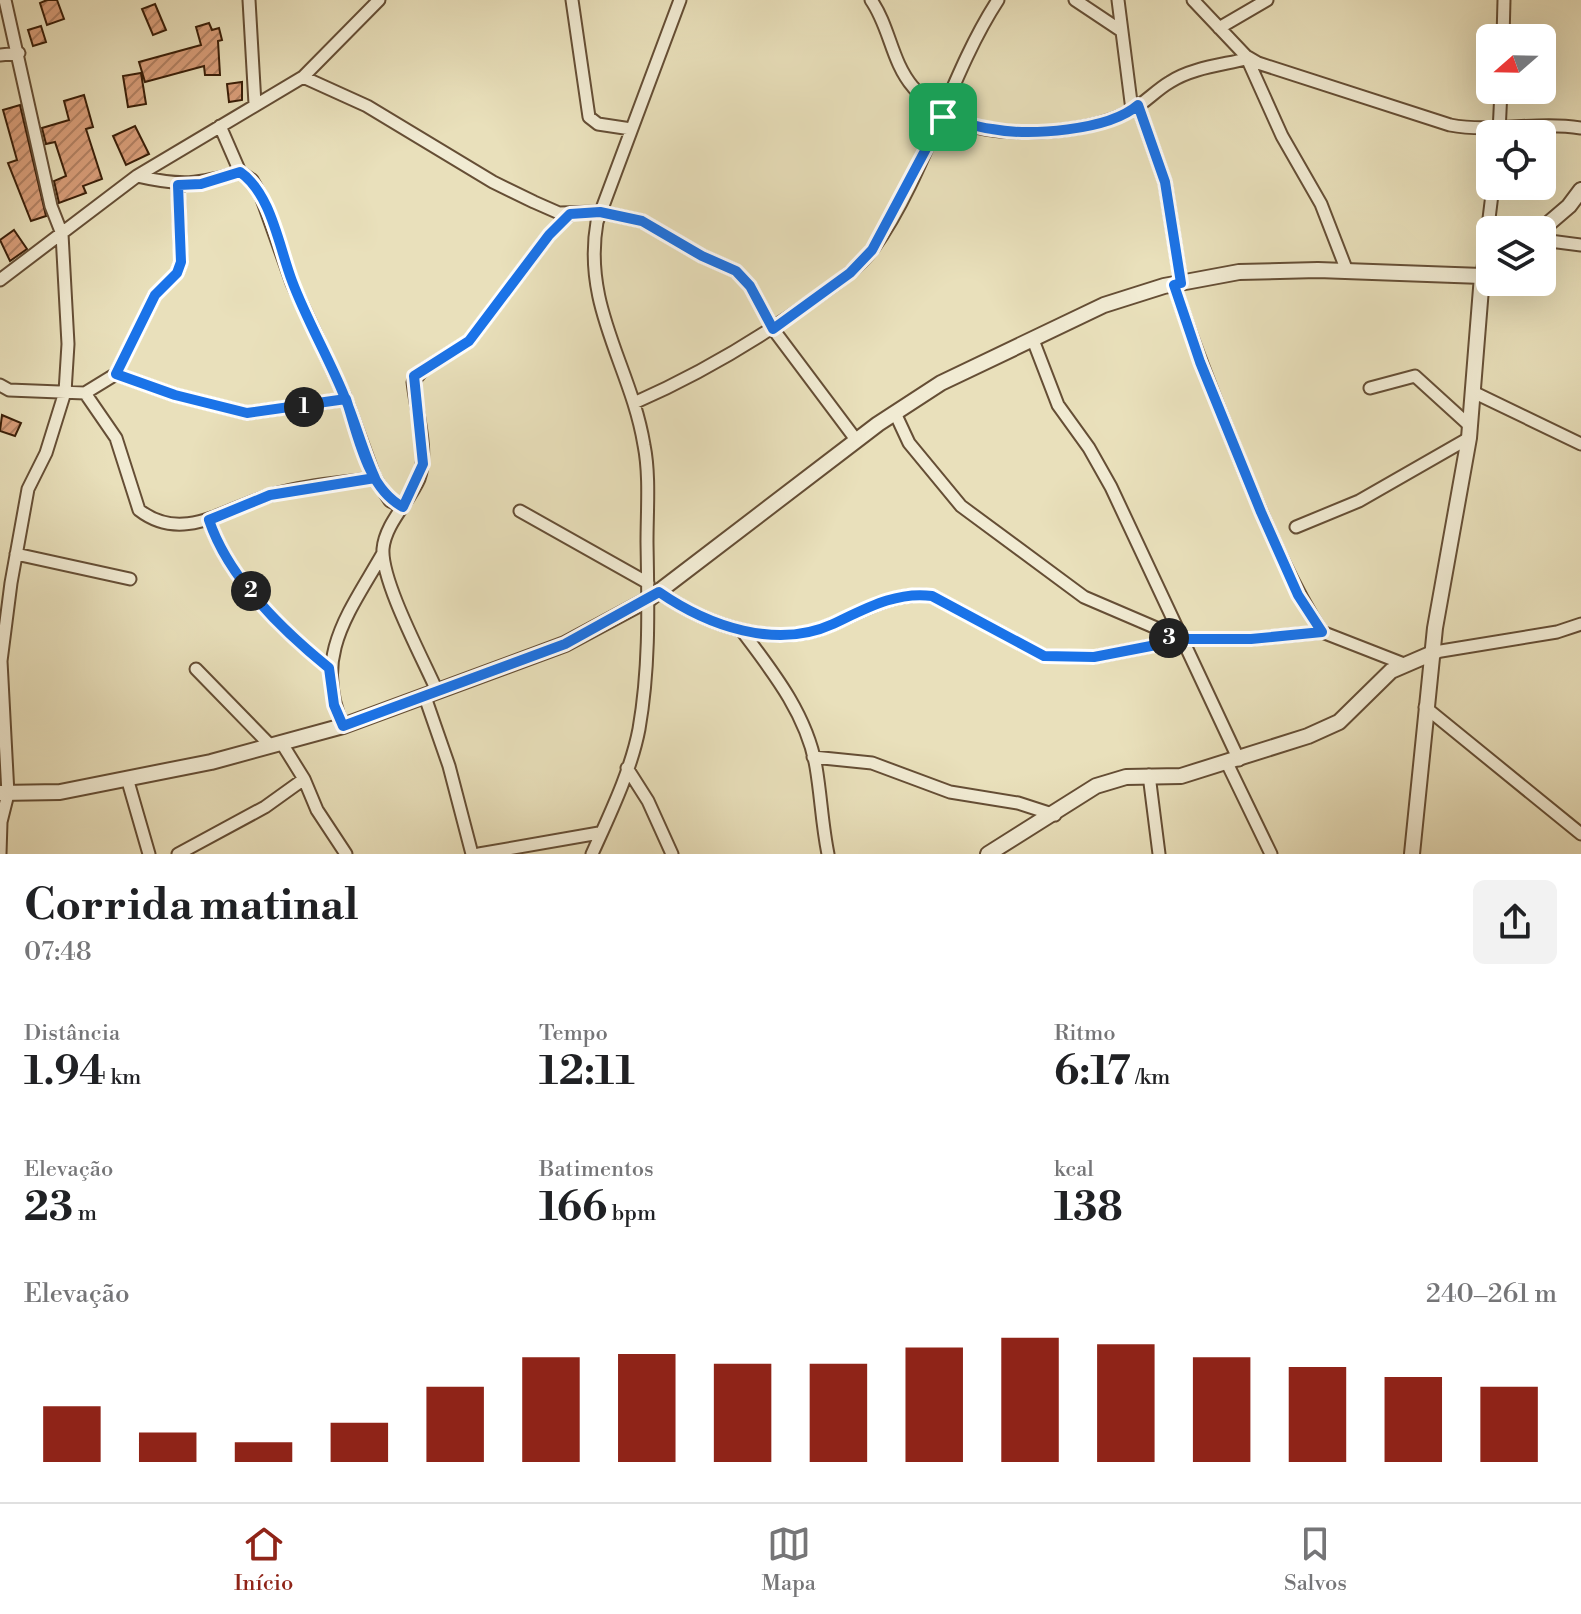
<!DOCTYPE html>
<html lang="pt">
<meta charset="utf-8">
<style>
:root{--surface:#fff;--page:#f2f2f2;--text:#202124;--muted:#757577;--line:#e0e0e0;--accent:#8f2418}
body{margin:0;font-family:"Libre Bodoni",serif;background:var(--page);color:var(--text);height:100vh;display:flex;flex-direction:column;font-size:30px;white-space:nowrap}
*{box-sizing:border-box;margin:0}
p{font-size:26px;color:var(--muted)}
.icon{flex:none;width:44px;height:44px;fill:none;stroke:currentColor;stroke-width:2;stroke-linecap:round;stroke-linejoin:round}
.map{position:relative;height:854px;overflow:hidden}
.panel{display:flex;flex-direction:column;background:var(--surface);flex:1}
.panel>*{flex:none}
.needle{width:52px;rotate:250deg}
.tools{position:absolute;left:1476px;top:24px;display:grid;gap:16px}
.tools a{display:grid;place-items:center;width:80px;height:80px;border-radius:12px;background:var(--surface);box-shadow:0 8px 32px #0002;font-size:40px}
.pin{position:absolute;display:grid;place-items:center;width:68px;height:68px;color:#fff;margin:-34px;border-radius:16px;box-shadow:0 4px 12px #0006}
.km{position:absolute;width:40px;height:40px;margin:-20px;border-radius:50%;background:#222;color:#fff;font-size:22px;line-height:40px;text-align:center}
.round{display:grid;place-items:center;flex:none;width:84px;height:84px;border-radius:12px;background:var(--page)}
.headline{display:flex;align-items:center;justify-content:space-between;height:136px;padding:0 24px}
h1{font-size:44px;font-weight:700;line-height:60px}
.metrics{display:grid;grid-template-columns:repeat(3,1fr);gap:12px;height:136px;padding:8px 24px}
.metrics div{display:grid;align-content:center}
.metrics b{font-size:40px;font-weight:700}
.metrics small{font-size:22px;font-weight:400}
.metrics p{font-size:22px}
.chart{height:224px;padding:16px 24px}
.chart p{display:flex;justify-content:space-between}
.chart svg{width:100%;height:144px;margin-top:8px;stroke:var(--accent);stroke-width:6}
.menu{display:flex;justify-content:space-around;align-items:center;height:112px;border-top:2px solid var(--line);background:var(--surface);font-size:22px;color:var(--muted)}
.menu a{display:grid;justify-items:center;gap:4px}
.menu .on{color:var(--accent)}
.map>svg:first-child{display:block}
.building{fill:url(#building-hatch);stroke:#391e08;stroke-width:2}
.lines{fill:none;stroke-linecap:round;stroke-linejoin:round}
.minor-casing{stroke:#654e35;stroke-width:15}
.tertiary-casing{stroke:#654e35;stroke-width:18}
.minor{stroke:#f1ebd3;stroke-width:11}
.tertiary{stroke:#f1ebd3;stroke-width:14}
.route-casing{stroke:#fff;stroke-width:16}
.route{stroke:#1a73e8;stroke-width:10}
</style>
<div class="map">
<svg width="1581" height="854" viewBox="0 0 1581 854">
<defs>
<pattern id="building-hatch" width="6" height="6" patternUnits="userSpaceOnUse" patternTransform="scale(2)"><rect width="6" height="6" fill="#da9f7b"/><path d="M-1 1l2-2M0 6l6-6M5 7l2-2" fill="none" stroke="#b28163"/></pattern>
</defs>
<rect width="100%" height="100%" fill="#e9e0bb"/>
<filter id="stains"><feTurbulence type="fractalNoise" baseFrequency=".0025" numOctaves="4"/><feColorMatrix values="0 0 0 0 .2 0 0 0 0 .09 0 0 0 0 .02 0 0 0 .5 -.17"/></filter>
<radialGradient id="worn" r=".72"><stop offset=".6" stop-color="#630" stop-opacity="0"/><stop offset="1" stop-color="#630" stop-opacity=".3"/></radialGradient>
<path class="building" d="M 47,0 L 57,0 L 64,19 L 47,25 L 40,3 Z
M 155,4 L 166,30 L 153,35 L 142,9 Z
M 209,23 L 212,30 L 219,28 L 222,40 L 218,41 L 220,75 L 205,75 L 204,66 L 145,82 L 139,62 L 201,45 L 196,27 Z
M 41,26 L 46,42 L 33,46 L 28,30 Z
M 141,73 L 146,104 L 128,107 L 123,76 Z
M 242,82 L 242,100 L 229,102 L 227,84 Z
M 84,95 L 93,127 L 86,129 L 102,179 L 83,186 L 86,193 L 59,203 L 54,181 L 66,176 L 55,142 L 46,144 L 42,128 L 69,120 L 64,101 Z
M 20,105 L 46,216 L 31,221 L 8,163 L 17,160 L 3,110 Z
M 135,126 L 149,154 L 126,165 L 113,136 Z
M 14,230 L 27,249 L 10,261 L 0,240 Z
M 2,415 L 21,423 L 15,436 L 0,431 Z"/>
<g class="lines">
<defs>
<path id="minor" d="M 249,0 L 255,104
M 572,0 L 589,117 L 598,124 L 631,129
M 871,0 C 890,27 891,61 913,87 C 921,96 933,112 944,117 C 992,140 1084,136 1130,111 C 1144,104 1156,90 1170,82 C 1191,68 1222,65 1246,59
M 1075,0 L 1120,30
M 1118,0 L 1132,110
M 1193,0 L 1246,56 L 1258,63 L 1450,125 C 1493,133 1537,121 1581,128
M 1219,28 L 1267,0
M 1503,38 L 1504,0
M 0,55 L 19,53
M 1246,56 L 1282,136 L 1321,204 L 1347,271
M 303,77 L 367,106 L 493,182 L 534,202 L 559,213 L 600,212 L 642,221 L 702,256 L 736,271 L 750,286 L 773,329 L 857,441
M 1138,105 L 1165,182 L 1181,283
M 220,126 L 240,172 L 252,180 L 261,196 L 292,283 L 346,399 L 375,478 L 390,501 L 403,507
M 1499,133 L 1501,90
M 137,176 C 180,186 198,185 240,172
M 1542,240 L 1581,245
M 1482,276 L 1493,186
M 0,280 L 137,176 L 303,77 L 379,0
M 1174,285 C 1195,349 1220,411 1245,473 C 1268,528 1290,582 1322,632
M 1033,340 L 1058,405 L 1089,448 L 1111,487 L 1239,760
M 116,374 L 175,395 L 247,413 L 346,399
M 0,385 L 9,390 L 85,393 L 116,374 L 155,295 L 177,273 L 181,262 L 178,185
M 1370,388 L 1415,376 L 1470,426
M 1473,392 L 1581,444
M 85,393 L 116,438 L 139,510 C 183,544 226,508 271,495 C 305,485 341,483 375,478
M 634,403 C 698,375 757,340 813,300 C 834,285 857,270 873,249 C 926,175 949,75 998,0
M 895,413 L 909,443 L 961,506 L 1084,597 L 1182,639 L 1251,639 L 1322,632 L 1404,664
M 520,511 L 648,583
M 209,520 C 228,577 282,630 329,668
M 1296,527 L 1359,501 L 1469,438
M 16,554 L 130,579
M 659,592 C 708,626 776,650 833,624 C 865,610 896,591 932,596 L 1044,656 L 1094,657 L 1156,645 L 1173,636
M 742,631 C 773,672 807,715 816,767 C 821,796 822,825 828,854
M 1435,652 L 1557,632 L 1581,624
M 196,669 L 271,746
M 437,691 C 423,659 381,581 383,549 C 385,524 409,502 419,479 C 429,451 416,411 413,382 L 423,370 L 469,341 L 549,235 L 570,214
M 425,697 L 449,766 L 472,854
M 1425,707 L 1581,834
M 343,726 C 312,656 349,613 383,553
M 281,742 L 304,779 L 317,810 L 346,854
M 813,757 L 872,763 L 950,792 L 1018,803 L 1055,815
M 1227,763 L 1271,854
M 627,768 L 648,801 L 672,854
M 1149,775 L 1159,854
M 127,778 L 149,854
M 0,854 L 1,822 L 8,794 L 1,661 L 11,583 L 28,489 L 46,453 L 65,392 L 68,344 L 62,234 L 51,206 L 5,0
M 178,854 L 265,807 L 304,779
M 479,854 L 599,833
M 592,854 C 609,816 631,771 639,729 C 650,666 648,605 647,542 C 647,510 650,475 644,445 C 631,366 582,307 597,222 L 680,0"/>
<path id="tertiary" d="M 1541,230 L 1569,206 L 1581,190
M 0,793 L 60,792 L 211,762 L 343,726 L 565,644 L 649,599 L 878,424 L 941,383 L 1104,305 L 1164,286 L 1239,272 L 1318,270 L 1482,276 L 1490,270
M 988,854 L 1096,786 L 1126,777 L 1181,776 L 1308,736 L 1339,722 L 1391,671 L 1435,652
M 1412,854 L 1435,628 L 1469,438 L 1482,276"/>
</defs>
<use href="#minor" class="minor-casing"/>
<use href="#tertiary" class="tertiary-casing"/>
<use href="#minor" class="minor"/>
<use href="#tertiary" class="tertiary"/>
</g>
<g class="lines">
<defs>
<path id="route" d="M 943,117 L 872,250 L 850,273 L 773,329 L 750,286 L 736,271 L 702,256 L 642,221 L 600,212 L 570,214 L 549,235 L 469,341 L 414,376 L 423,464 L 403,507 C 367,488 358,435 346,399 L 247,413 L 175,395 L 116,374 L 155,295 L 177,273 L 181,262 L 178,185 L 201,184 L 240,172 C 271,193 279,247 292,281 C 307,321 329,358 345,398 C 356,424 363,452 375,478 L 270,495 L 209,520 C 228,577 282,630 329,668 L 334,705 L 343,726 L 565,644 L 659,592 C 708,626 776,650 833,624 C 865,609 896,591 932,596 L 1044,656 L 1094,657 L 1156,645 L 1173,636 L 1182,639 L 1251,639 L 1322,632 L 1298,595 L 1261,512 L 1200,362 L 1174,285 L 1181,283 L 1165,182 L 1138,105 C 1108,131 1029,136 992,129 C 976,127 959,121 943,117"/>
</defs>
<use href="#route" class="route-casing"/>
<use href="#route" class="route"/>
</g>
<rect width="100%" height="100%" filter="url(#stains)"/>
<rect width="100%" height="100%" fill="url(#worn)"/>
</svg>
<div class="tools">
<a><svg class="needle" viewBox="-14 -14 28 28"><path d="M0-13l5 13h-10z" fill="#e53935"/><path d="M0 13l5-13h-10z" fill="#757577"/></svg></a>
<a><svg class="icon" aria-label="locate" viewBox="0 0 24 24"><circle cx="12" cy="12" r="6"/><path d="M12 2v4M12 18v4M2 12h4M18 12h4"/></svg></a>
<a><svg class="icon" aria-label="layers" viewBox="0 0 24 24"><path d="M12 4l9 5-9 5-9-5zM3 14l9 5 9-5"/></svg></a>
</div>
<div class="pin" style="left:943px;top:117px;background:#1e9e55"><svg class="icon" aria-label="arrive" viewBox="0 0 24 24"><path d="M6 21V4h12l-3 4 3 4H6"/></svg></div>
<b class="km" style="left:304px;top:407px">1</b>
<b class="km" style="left:251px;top:591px">2</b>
<b class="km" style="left:1169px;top:638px">3</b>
</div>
<section class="panel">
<div class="headline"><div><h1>Corrida matinal</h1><p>07:48</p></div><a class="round"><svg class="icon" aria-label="share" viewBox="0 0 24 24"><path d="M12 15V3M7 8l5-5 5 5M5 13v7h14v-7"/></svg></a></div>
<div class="metrics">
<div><p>Distância</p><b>1.94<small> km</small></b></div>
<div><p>Tempo</p><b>12:11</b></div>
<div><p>Ritmo</p><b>6:17<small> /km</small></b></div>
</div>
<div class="metrics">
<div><p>Elevação</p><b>23<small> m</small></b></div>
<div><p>Batimentos</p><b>166<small> bpm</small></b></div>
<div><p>kcal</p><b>138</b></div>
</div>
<div class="chart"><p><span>Elevação</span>240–261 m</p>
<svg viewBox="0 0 160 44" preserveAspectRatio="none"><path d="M5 44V27M15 44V35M25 44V38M35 44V32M45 44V21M55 44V12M65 44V11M75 44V14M85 44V14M95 44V9M105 44V6M115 44V8M125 44V12M135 44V15M145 44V18M155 44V21"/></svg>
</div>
</section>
<nav class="menu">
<a class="on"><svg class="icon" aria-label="home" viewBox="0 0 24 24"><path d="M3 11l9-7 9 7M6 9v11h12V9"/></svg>Início</a>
<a><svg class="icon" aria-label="map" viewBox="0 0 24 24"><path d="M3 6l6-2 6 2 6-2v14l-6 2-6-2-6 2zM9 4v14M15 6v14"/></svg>Mapa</a>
<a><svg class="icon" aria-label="saved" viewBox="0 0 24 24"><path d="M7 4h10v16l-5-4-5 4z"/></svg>Salvos</a>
</nav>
